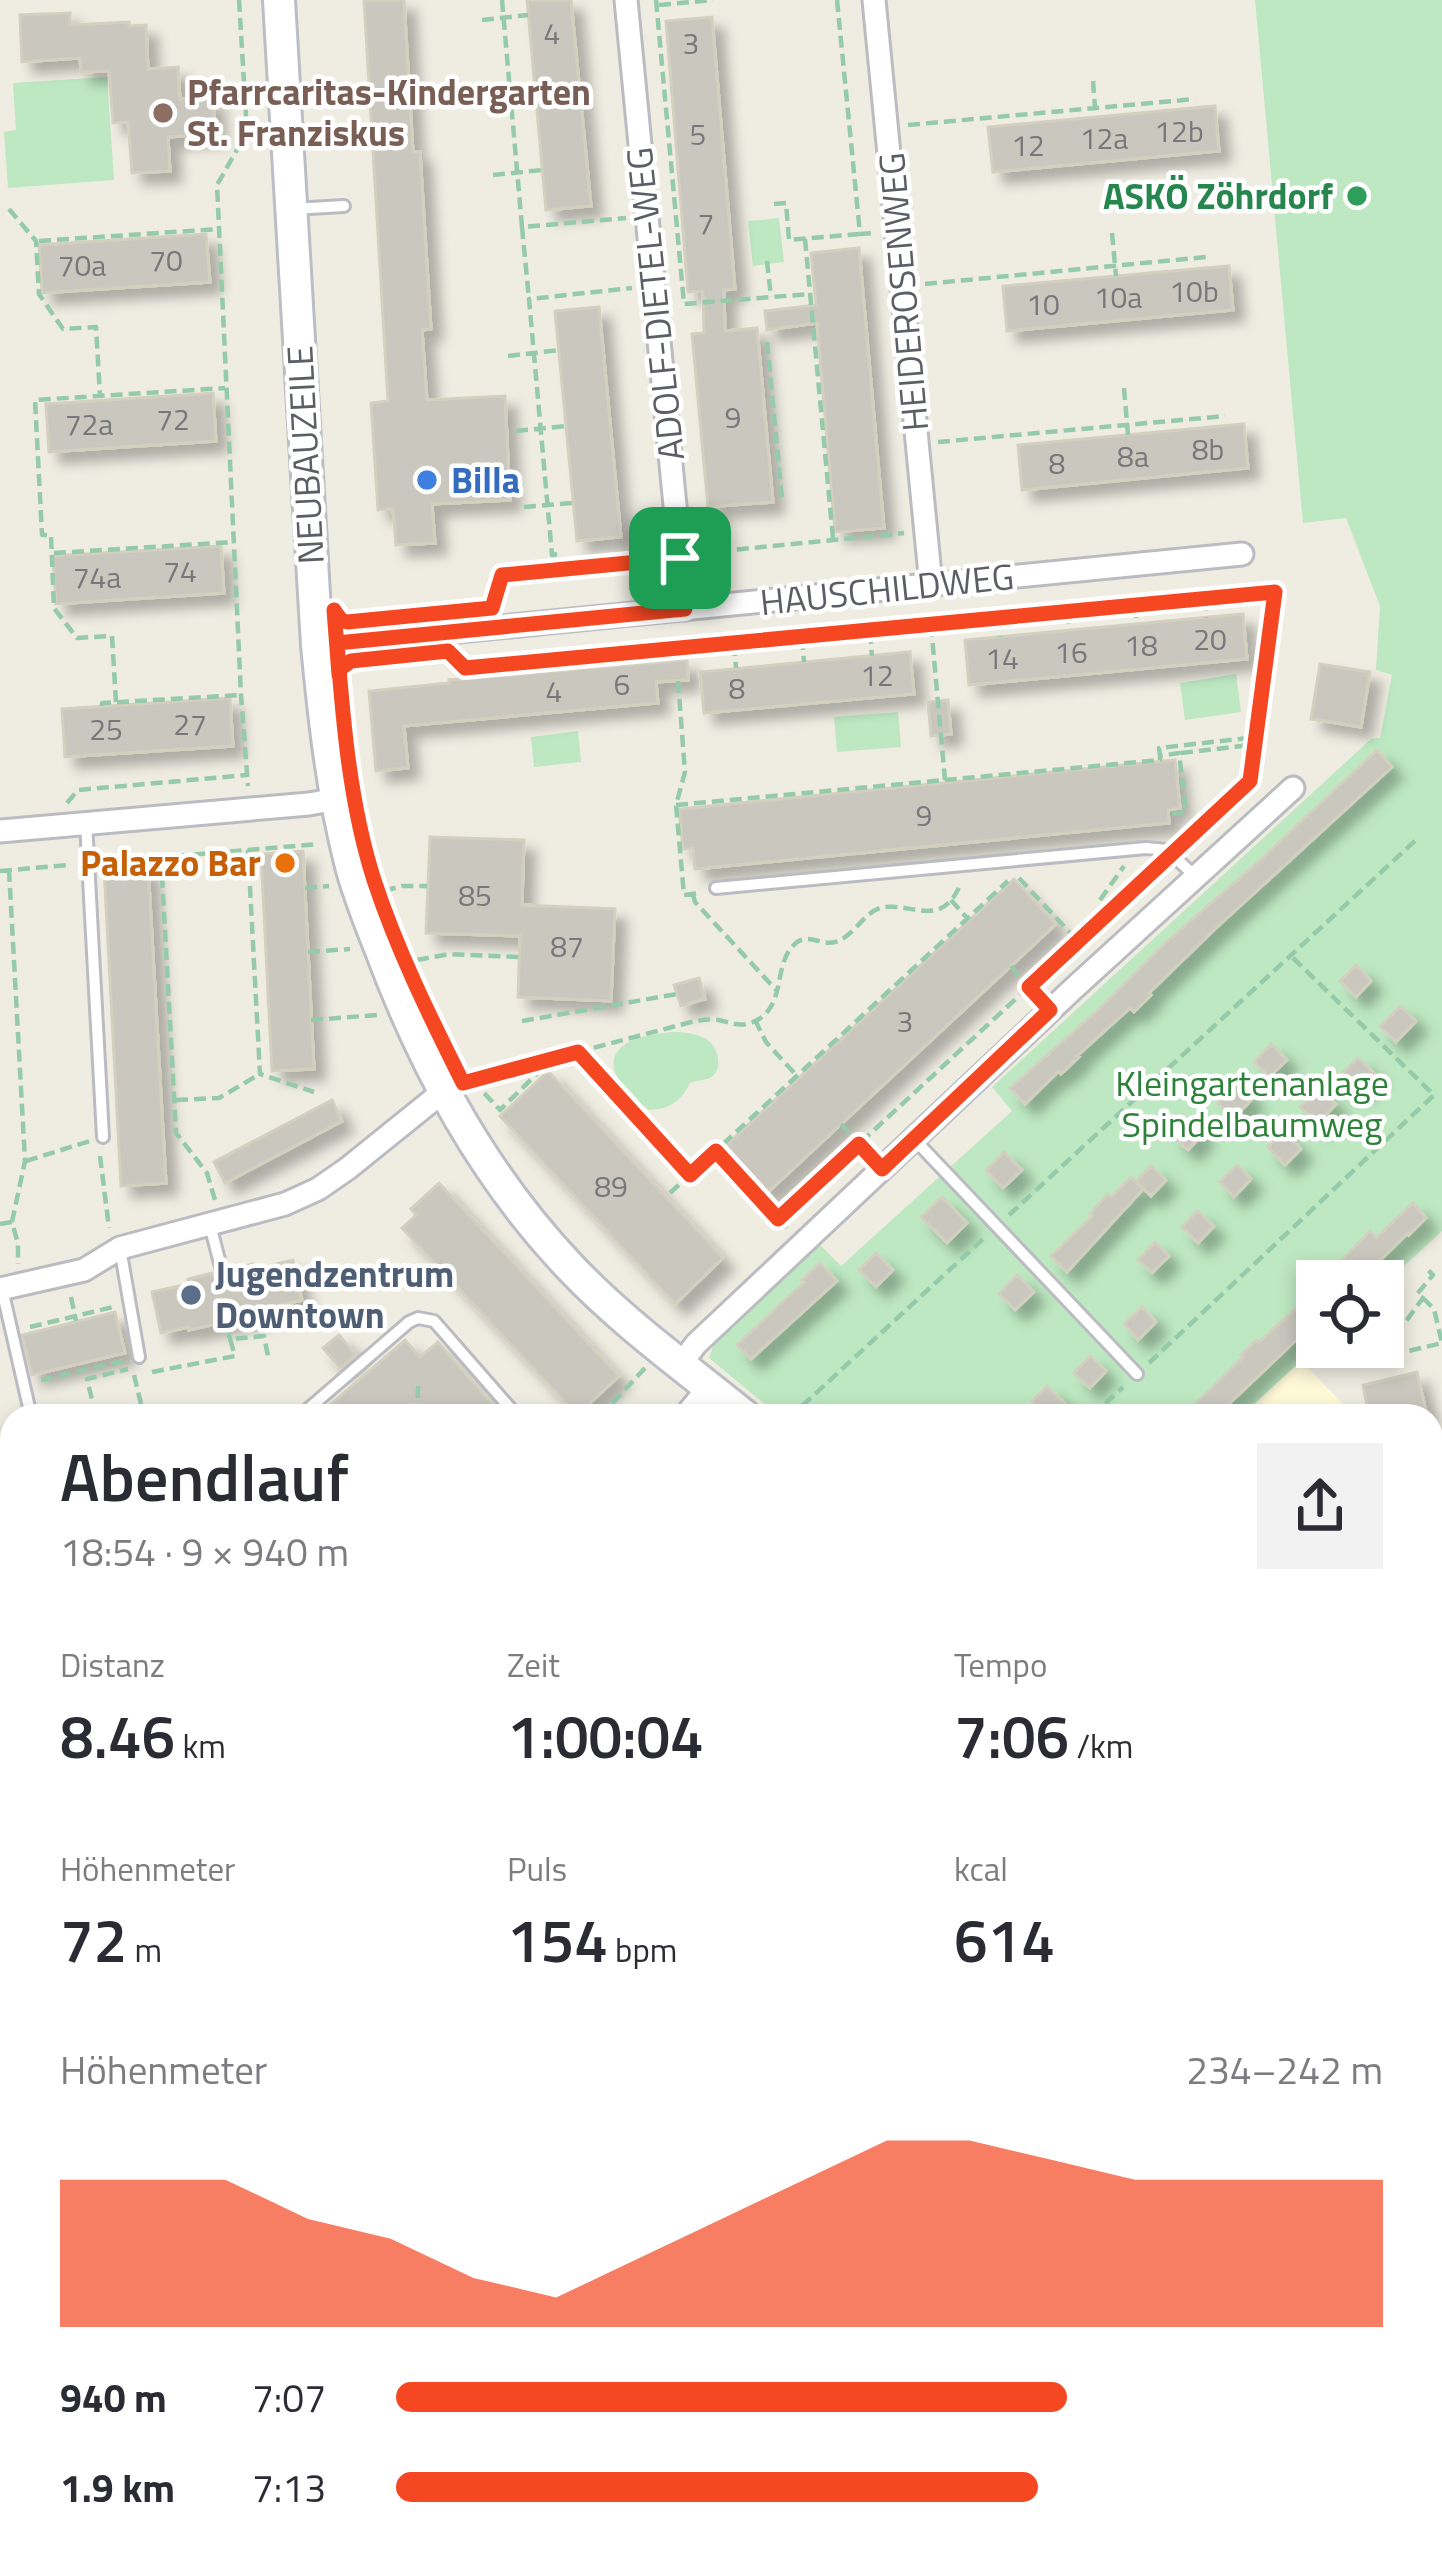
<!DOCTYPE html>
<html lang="de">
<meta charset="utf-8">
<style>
:root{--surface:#fff;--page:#f2f2f3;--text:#2b2b33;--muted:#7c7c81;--accent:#f54722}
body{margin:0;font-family:"Titillium Web",sans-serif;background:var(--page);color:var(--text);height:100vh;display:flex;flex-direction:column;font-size:45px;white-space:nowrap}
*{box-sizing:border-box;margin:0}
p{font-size:39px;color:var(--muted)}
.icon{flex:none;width:66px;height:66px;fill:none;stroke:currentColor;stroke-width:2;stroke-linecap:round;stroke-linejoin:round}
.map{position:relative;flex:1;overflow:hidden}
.sheet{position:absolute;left:0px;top:1404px;width:1443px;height:1155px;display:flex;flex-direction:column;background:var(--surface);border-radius:36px 36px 0 0;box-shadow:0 6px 18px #0003}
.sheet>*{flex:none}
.tools{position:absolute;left:1296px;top:1260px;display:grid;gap:24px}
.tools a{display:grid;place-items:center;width:108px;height:108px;border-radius:0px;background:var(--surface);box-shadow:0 6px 18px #0003;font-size:60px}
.pin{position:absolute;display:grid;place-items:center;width:102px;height:102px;color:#fff;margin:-51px;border-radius:24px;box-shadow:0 6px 18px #0006}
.round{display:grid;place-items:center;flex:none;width:126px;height:126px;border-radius:0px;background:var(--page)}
.head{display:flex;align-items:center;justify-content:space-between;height:204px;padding:0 60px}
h1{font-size:66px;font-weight:600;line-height:90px}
.figures{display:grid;grid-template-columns:repeat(3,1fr);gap:18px;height:204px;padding:12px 60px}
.figures div{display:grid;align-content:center}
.figures b{font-size:60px;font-weight:600}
.figures small{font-size:33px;font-weight:400}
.figures p{font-size:33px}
.chart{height:336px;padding:24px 60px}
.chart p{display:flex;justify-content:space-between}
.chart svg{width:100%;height:216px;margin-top:12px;fill:var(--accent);opacity:.7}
ul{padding:0 60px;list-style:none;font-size:39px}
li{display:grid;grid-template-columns:192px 144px 1fr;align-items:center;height:90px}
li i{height:30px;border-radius:15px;background:var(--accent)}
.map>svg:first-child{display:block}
.commercial{fill:#fffad7}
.industrial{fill:#e2e0da}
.green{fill:#bde8c1}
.building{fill:#cac7bf;stroke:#d4d0c0;stroke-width:3;filter:url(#shadow)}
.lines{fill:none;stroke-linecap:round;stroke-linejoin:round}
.lane-casing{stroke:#babcc2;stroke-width:16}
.street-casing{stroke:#babcc2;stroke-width:27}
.secondary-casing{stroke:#bbbec5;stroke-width:36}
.path{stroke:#95caaa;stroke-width:4.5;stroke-dasharray:12 6;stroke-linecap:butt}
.lane{stroke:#fff;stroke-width:10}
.street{stroke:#fff;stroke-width:21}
.secondary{stroke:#fff;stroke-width:30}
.rail{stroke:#b6b7b7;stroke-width:8;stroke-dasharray:3 15;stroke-linecap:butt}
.route-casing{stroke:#fff;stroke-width:24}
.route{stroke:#f54722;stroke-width:15}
.education-dot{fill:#8d6e63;stroke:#fff;stroke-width:4.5}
.leisure-dot{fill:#2e9e5b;stroke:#fff;stroke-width:4.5}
.shop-dot{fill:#3f7fe0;stroke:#fff;stroke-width:4.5}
.food-dot{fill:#e8710a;stroke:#fff;stroke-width:4.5}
.service-dot{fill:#5c6f8a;stroke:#fff;stroke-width:4.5}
.labels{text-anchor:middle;stroke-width:9;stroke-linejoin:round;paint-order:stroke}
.number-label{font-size:30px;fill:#77787b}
.education-label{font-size:36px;font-weight:bold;fill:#785e54;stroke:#fff;text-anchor:start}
.leisure-label{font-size:36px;font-weight:bold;fill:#27864d;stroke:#fff;text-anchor:end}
.street-label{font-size:36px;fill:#5b5e64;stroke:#fff}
.shop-label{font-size:36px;font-weight:bold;fill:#366cbe;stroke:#fff;text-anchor:start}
.food-label{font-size:36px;font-weight:bold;fill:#c56008;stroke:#fff;text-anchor:end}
.park-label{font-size:36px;fill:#2d823a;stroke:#fff}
.service-label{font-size:36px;font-weight:bold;fill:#4e5e75;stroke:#fff;text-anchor:start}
</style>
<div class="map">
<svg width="1442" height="2558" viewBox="0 0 1442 2558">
<defs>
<filter id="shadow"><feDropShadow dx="11" dy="11" stdDeviation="6" flood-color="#0004"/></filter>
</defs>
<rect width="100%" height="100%" fill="#efede2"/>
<path class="commercial" d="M 1301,1361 L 1347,1408 L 1349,1416 L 1241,1416 Z
M 12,2011 L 12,2280 L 0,2275 L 0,2021 Z
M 1431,2516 L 1442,2534 L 1442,2558 L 1288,2558 L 1301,2547 L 1431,2547 Z"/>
<path class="industrial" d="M 1442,2264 L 1442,2454 L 1431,2436 L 1431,2269 Z
M 0,2327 L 12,2332 L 12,2547 L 531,2547 L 557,2558 L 0,2558 Z"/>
<path class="green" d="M 1255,0 L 1442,0 L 1442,1231 L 1383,1285 L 1383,1281 L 1317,1281 L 1317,1346 L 1241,1416 L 779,1416 L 709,1358 L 714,1343 L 820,1245 L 841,1266 L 1012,1111 L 992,1087 L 1371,739 L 1380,738 L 1392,675 L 1376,670 L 1380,606 L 1346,518 L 1303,523 Z
M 107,77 L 114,180 L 8,188 L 4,132 L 16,130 L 13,83 Z
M 779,218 L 784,262 L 753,266 L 748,221 Z
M 1236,674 L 1241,712 L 1185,720 L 1180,683 Z
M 898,712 L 901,747 L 837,752 L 834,717 Z
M 578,731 L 581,762 L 534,767 L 531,737 Z
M 671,1032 C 683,1032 701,1033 710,1042 C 719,1050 723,1071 710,1078 C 709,1079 691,1082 690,1083 C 681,1101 670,1109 649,1110 C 631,1098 597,1067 623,1046 C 634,1036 657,1034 671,1032 Z"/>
<path class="building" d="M 364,0 L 404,0 L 413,152 L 420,152 L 431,329 L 422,330 L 427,400 L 505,396 L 510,500 L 432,504 L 435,543 L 396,545 L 393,509 L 378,510 L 371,403 L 388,401 Z
M 527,0 L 571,0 L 591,206 L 546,210 Z
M 70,13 L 70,25 L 129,22 L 129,26 L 146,25 L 148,69 L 178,67 L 180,99 L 213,97 L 215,134 L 168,137 L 170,171 L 132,173 L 128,122 L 113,123 L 109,71 L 81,72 L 80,58 L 22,62 L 20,15 Z
M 712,17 L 735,289 L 724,290 L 725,331 L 757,328 L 773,502 L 708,507 L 692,334 L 704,333 L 703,291 L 688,292 L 666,21 Z
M 1215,106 L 1219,151 L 993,172 L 988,127 Z
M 206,234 L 210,282 L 42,293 L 39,245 Z
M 859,248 L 884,528 L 835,532 L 817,323 L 767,330 L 765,311 L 816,305 L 811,253 Z
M 1229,266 L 1233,310 L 1007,331 L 1003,286 Z
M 599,307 L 621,537 L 577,541 L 555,311 Z
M 213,393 L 216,441 L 49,452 L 46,404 Z
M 1244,424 L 1248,468 L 1022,490 L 1018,445 Z
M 221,546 L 224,593 L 56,604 L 53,556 Z
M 1243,614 L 1247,659 L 969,685 L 965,640 Z
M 910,652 L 914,694 L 704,713 L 700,672 Z
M 687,660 L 688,680 L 656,682 L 658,703 L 404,726 L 408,768 L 376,771 L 369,691 L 449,683 L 449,680 Z
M 1320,664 L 1370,672 L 1361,727 L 1311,719 Z
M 230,698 L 233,746 L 65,757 L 62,709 Z
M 948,700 L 951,734 L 931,736 L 928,702 Z
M 1377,750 L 1392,767 L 1215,929 L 1149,993 L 1151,995 L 1134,1012 L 1130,1008 L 1077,1056 L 1079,1057 L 1061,1074 L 1059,1071 L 1025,1104 L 1010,1088 L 1099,1009 L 1164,944 L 1256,864 Z
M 1175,760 L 1180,808 L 1168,810 L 1169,823 L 695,869 L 693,848 L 683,849 L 679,809 Z
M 430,837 L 524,840 L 522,905 L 615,909 L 611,1001 L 518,997 L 520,936 L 426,933 Z
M 303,851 L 314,1069 L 272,1071 L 261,854 Z
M 148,865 L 166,1183 L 121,1186 L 104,868 Z
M 1014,879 L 1056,924 L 765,1195 L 722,1149 Z
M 1356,965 L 1371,981 L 1356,997 L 1340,981 Z
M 699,978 L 705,999 L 681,1006 L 674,985 Z
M 1401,1006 L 1416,1021 L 1396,1042 L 1380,1026 Z
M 1271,1044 L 1287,1060 L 1269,1077 L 1254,1062 Z
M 1358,1058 L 1375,1074 L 1359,1090 L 1342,1073 Z
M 548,1071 L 723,1258 L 675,1304 L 500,1116 Z
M 1238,1083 L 1253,1098 L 1233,1119 L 1218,1103 Z
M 1320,1088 L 1336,1104 L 1317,1124 L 1300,1107 Z
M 332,1100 L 342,1121 L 225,1183 L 214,1162 Z
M 1188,1119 L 1203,1134 L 1188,1150 L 1172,1135 Z
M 1284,1131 L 1301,1149 L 1285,1165 L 1268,1147 Z
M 1004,1152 L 1022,1170 L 1003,1188 L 986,1170 Z
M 1237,1165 L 1251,1179 L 1234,1197 L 1220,1182 Z
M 1151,1166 L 1166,1180 L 1151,1196 L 1136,1181 Z
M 1131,1177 L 1143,1189 L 1067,1272 L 1051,1256 L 1092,1216 L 1090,1214 L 1108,1194 L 1111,1197 Z
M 439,1183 L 619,1376 L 577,1415 L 402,1228 L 416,1215 L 411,1209 Z
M 942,1197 L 967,1223 L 947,1243 L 921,1217 Z
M 1413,1203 L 1426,1218 L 1409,1235 L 1408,1233 L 1359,1281 L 1322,1281 L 1370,1231 L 1376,1238 Z
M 1197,1211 L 1214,1226 L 1198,1243 L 1182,1227 Z
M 1155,1242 L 1169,1256 L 1152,1273 L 1138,1260 Z
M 876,1253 L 893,1270 L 876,1287 L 859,1270 Z
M 293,1260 L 302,1300 L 275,1306 L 277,1311 L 189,1330 L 189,1327 L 161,1333 L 152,1292 L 189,1284 L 188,1279 L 212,1273 L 216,1279 L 223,1281 L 230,1277 L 231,1269 L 253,1264 L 254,1269 Z
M 820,1263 L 837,1281 L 751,1359 L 737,1345 L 804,1282 L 802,1280 Z
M 1017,1275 L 1034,1292 L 1015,1310 L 999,1294 Z
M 1142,1307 L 1156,1322 L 1138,1340 L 1124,1324 Z
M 1296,1308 L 1312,1325 L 1216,1416 L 1183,1416 L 1243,1357 L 1241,1355 L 1256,1340 L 1259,1342 Z
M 115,1312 L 125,1353 L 32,1375 L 22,1335 Z
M 339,1335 L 356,1355 L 340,1368 L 323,1348 Z
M 405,1340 L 420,1357 L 438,1342 L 503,1416 L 440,1416 L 441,1408 L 410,1404 L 396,1416 L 317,1416 Z
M 1090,1356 L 1106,1371 L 1090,1388 L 1074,1373 Z
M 1417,1372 L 1427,1416 L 1369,1416 L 1363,1385 Z
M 1047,1386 L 1065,1403 L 1052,1416 L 1048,1416 L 1032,1401 Z"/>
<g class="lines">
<defs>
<path id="lane" d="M 293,209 L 344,206
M 86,823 L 103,1137
M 716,888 L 1146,848 L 1167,850 L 1196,877
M 914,1139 L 1137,1374
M 210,1225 L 222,1271
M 120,1248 L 139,1357
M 2,1289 L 31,1416
M 300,1416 L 409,1322 L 418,1318 L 434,1321 L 517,1416
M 0,1517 L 12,1515
M 0,1830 L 12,1843
M 0,2058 L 12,2047
M 0,2252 L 12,2256
M 1431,2444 L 1442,2444
M 0,2491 L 12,2504
M 42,2558 L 46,2547
M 145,2558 L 150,2547
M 387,2558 L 392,2547
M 679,2558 L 684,2547
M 888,2558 L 893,2547"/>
<path id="street" d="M 626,0 L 685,609
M 874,0 L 931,585
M 317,645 L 1242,554
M 0,831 L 309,804 L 337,799
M 0,1289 L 84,1270 L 120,1248 L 285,1204 L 318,1189 L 347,1169 L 445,1090
M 681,1364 L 696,1344 L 1073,989 L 1293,788
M 685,1416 L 709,1387
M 1431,1666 L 1442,1664
M 0,2005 L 12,1995"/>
<path id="secondary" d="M 279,0 L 317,645 C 324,718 332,791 350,862 C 357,891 369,920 380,948 C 423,1064 485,1178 571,1268 C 623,1323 686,1368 745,1416
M 0,2300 L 12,2305
M 1431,2474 L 1442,2493
M 601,2547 L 627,2558"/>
</defs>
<use href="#lane" class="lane-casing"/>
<use href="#street" class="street-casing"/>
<use href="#secondary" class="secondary-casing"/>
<path class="path" d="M 239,0 L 247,132 L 217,185 L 241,695 L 248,786
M 502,0 L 522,227 L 626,218
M 656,0 L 684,304 L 810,294
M 837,0 L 860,234 L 876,233
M 659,5 L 713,0
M 482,20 L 528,15
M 1093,81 L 1095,108
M 488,97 L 535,92
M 908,125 L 1195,99
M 493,175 L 542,170
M 774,204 L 786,203 L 789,240 L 860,234
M 9,209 L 36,241 L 39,294 L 63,329 L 96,327 L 100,396
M 522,227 L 529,299
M 1112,233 L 1116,276
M 805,239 L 833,538
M 39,241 L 219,229
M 767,261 L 771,297
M 925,284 L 1206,257
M 767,342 L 782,500
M 508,356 L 559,350
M 1124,388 L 1128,435
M 516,431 L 566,426
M 938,442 L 1225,416
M 524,507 L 573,503
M 54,553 L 234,542
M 701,553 L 904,533
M 562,569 L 560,554 L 552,555 L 529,299 L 632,288
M 1204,599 L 1206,618
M 1135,606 L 1137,624
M 492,608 L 503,575 L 660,561
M 1067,612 L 1069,630
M 998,618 L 1000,637
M 931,625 L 945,780
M 870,632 L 872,656
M 802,638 L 804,662
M 734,644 L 736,668
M 451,653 L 465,668 L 1275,593 L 1250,781 L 1183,844
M 678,681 L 685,772 L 676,805 L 684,895 L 699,893
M 116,702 L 112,636 L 77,638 L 54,608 L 51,535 L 42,535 L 35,400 L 225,388
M 102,706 L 102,703 L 241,695
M 1181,753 L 1242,746 L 1252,740
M 67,803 L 78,790 L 247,775
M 676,805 L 1160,760 L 1160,756
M 1172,814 L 1186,812 L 1179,753 L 1160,756 L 1159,748 L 1257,737
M 248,850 L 260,1074 L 314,1092
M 161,858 L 176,1133 L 207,1173 L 215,1200
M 104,862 L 319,844
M 9,870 L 25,1161 L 12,1222 L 18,1244 L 18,1264
M 0,871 L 68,865
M 1019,878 L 1085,949
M 305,888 L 329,886
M 384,891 L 402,886 L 427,886
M 693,894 L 695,902 L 778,992
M 951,900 L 967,918
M 1100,900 L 1124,866
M 308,952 L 350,949
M 417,960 L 449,954 L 520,957
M 1011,966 L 1027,985
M 311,1020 L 377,1015
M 755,1020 L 766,1042 L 798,1077
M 522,1021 L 677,994
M 578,1052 L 690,1175
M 472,1080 L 691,1022 C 700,1020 709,1019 719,1020 C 728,1022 737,1026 747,1024 C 788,1013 772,969 792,947 C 806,930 818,946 835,942 C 854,937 862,914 880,908 C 910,900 941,932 961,883
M 472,1080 L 500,1110 L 549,1062
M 176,1100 L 219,1098 L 260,1074
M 841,1124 L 858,1142
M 717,1153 L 778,1219
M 100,1156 L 109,1228
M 26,1161 L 90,1141
M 670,1193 L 1008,881
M 1009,1215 L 1416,840
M 0,1224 L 12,1222
M 787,1228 L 778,1219 L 1157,868
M 71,1297 L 76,1321
M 1423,1298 L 1434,1309 L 1442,1343 L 1379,1358 L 1423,1298 L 1417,1294 L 1433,1275 L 1428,1270
M 30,1327 L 113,1307
M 230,1339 L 227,1327 L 244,1323 L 243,1318
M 1149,1363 L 1434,1095 L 1292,957
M 152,1372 L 235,1356 L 230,1339 L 264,1336 L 269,1361
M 134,1375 L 144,1416
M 41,1380 L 123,1361
M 802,1406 L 983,1239
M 96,1416 L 87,1379 L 128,1369
M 417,1416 L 418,1386
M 600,1416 L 645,1368
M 1092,1416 L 1123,1387
M 0,1715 L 12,1706
M 0,1935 L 12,1925
M 1431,2130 L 1442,2125
M 1431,2175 L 1436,2209 L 1431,2215
M 777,2558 L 782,2547"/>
<use href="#lane" class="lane"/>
<use href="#street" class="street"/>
<use href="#secondary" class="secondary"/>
<path class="rail" d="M 157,2558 L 161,2547"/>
</g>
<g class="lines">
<defs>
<path id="route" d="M 680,558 L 685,609 L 337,643 C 343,722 350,805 374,880 C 397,950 430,1017 463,1083 L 578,1052 L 690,1175 L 716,1151 L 778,1219 L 859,1144 L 882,1169 L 1050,1010 L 1029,987 L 1250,781 L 1275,592 L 465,668 L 448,651 L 351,661 L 341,668 L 339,675 L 334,610 L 341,620 L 347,622 L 492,608 L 502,575 L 680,558"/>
</defs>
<use href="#route" class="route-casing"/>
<use href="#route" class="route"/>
</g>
<circle class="education-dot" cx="163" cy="113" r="12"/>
<circle class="leisure-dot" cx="1357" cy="196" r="12"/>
<circle class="shop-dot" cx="427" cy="480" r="12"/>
<circle class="food-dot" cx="285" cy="863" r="12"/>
<circle class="service-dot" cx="191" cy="1295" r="12"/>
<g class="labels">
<g class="number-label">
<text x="552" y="44">4</text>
<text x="691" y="54">3</text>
<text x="1179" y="142">12b</text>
<text x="698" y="145">5</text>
<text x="1104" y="149">12a</text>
<text x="1028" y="156">12</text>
<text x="706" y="234">7</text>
<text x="166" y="271">70</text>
<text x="82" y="276">70a</text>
<text x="1194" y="302">10b</text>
<text x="1118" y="308">10a</text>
<text x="1043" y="315">10</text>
<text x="733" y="428">9</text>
<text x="173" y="430">72</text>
<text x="89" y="435">72a</text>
<text x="1208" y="460">8b</text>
<text x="1133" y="467">8a</text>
<text x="1057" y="474">8</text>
<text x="180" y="582">74</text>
<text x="97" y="588">74a</text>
<text x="1210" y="650">20</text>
<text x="1141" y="656">18</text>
<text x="1071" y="663">16</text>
<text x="1002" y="669">14</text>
<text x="877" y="686">12</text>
<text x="622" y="695">6</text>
<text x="737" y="699">8</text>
<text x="554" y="702">4</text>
<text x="190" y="735">27</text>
<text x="106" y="740">25</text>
<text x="924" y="826">9</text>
<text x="475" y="906">85</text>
<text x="567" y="957">87</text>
<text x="905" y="1032">3</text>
<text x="611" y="1197">89</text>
</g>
<g class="education-label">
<text x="187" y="105">Pfarrcaritas-Kindergarten<tspan x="187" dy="41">St. Franziskus</tspan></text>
</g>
<g class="leisure-label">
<text x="1333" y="209">ASKÖ Zöhrdorf</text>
</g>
<g class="street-label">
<text transform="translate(903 292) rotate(-95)" y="13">HEIDEROSENWEG</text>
<text transform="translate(655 304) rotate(-96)" y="13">ADOLF-DIETEL-WEG</text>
<text transform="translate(305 455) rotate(-93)" y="13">NEUBAUZEILE</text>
<text transform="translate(887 589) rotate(-6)" y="13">HAUSCHILDWEG</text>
</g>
<g class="shop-label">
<text x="451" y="493">Billa</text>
</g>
<g class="food-label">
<text x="261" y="876">Palazzo Bar</text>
</g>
<g class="park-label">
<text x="1252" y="1096">Kleingartenanlage<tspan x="1252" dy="41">Spindelbaumweg</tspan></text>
</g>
<g class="service-label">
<text x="215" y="1287">Jugendzentrum<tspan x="215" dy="41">Downtown</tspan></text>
</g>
</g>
</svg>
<div class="tools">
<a><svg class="icon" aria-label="locate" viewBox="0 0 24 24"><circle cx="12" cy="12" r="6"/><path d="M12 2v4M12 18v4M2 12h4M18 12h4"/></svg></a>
</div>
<div class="pin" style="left:680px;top:558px;background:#1e9e55"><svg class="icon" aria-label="arrive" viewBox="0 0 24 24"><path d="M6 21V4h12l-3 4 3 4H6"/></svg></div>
<section class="sheet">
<div class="head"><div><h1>Abendlauf</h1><p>18:54 · 9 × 940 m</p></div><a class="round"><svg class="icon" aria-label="share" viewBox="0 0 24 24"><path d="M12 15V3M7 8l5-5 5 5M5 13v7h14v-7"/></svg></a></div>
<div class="figures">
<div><p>Distanz</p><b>8.46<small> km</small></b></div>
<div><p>Zeit</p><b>1:00:04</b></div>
<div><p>Tempo</p><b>7:06<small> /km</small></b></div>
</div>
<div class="figures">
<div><p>Höhenmeter</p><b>72<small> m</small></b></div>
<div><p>Puls</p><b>154<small> bpm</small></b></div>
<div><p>kcal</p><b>614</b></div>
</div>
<div class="chart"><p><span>Höhenmeter</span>234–242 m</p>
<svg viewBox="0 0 160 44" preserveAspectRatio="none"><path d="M0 44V14L10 14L20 14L30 22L40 26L50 34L60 38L70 30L80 22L90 14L100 6L110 6L120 10L130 14L140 14L150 14L160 14V44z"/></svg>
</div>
<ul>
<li><b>940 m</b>7:07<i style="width:68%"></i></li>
<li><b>1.9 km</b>7:13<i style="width:65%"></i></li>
</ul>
</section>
</div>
